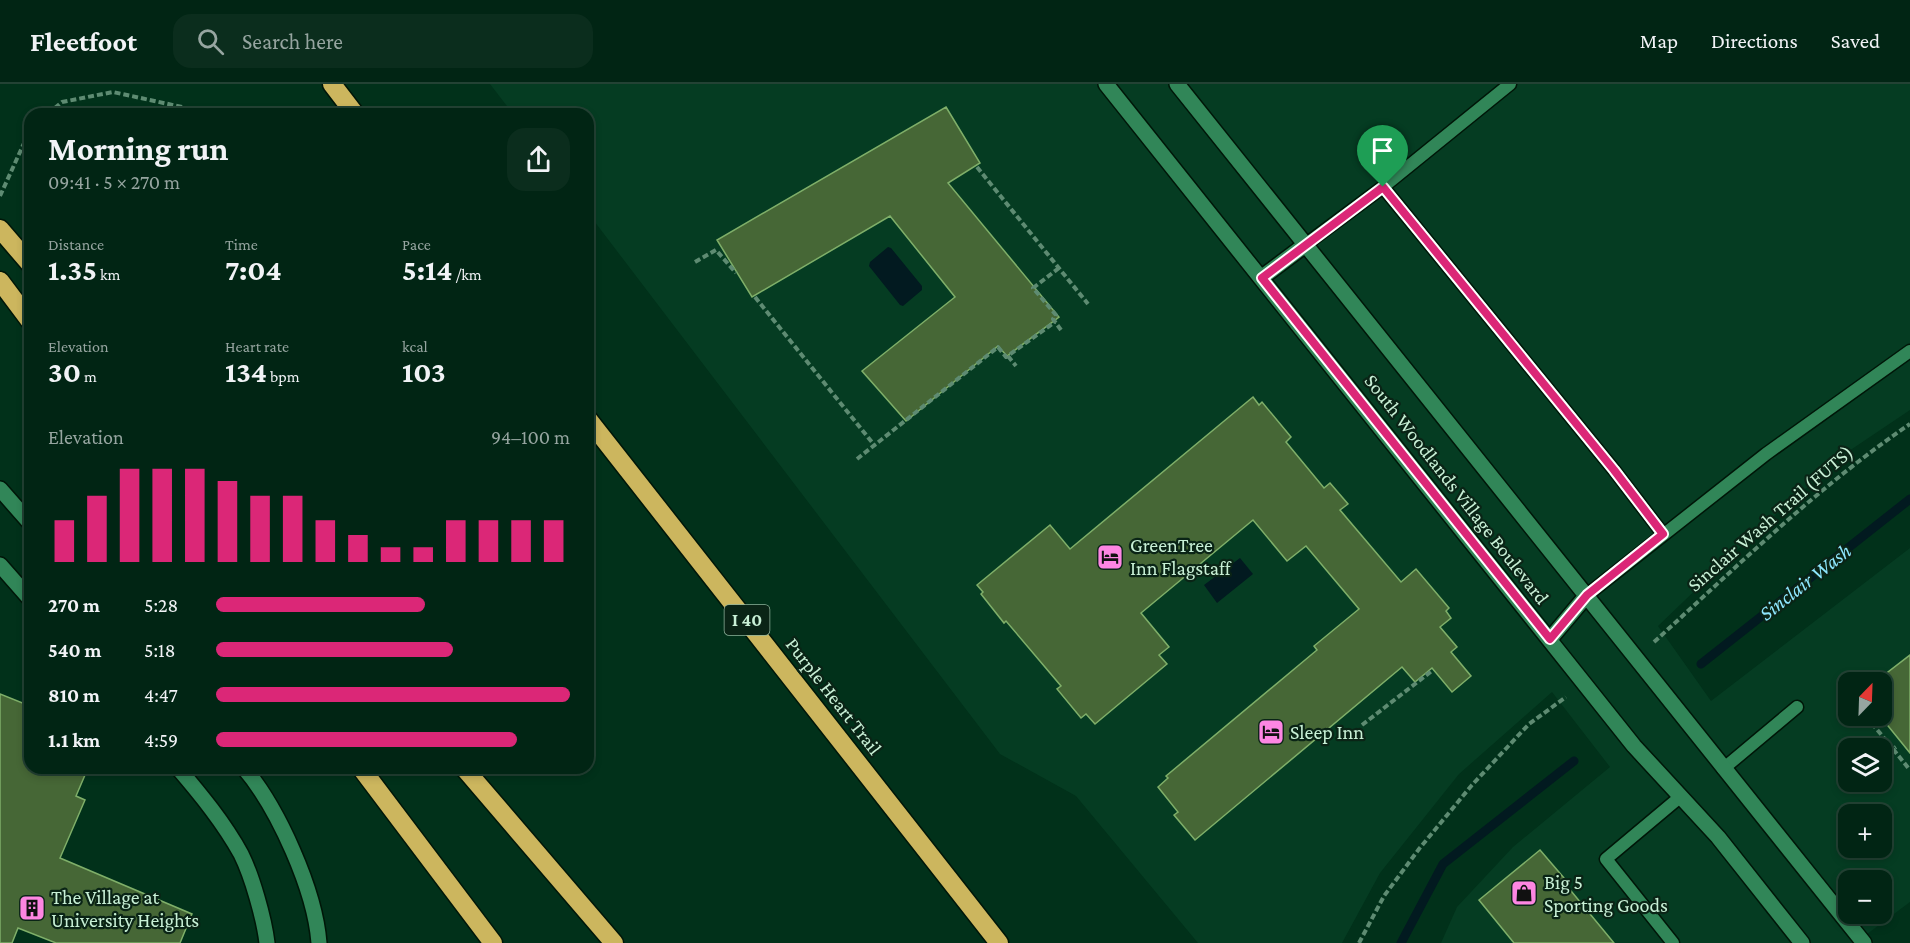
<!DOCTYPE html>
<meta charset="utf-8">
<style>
:root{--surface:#012514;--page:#0b2d1d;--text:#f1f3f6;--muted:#96a5a0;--line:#234234;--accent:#db2777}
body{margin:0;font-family:"Crimson Pro",serif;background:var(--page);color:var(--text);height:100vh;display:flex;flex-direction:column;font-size:22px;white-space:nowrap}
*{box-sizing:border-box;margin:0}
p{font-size:20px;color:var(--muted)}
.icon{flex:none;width:33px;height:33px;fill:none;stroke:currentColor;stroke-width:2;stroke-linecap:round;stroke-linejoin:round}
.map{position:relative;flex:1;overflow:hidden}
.panel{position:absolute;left:24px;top:24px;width:570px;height:666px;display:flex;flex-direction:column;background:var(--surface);border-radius:18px;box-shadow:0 3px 9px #0003,0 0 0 2px var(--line)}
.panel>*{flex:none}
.needle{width:39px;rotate:23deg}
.controls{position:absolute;left:1838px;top:588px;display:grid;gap:12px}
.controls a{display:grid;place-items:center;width:54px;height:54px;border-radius:12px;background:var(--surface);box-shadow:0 3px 9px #0003,0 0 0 2px var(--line);font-size:30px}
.pin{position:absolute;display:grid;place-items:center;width:51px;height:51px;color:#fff;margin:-62px -26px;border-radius:50% 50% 50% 0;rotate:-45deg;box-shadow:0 0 6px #0007}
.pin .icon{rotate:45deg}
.round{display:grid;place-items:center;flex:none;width:63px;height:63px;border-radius:18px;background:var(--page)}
.headline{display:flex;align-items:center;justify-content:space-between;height:102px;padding:0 24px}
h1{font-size:33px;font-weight:700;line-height:45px}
.stats{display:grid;grid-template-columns:repeat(3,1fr);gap:9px;height:102px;padding:6px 24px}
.stats div{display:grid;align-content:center}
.stats b{font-size:30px;font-weight:700}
.stats small{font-size:16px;font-weight:400}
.stats p{font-size:16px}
.chart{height:168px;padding:12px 24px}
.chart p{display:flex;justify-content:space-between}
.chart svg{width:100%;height:108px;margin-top:6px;stroke:var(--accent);stroke-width:6}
ul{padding:0 24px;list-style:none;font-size:20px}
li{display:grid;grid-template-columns:96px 72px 1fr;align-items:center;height:45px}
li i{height:15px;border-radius:8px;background:var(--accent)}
header{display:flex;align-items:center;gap:36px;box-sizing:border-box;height:84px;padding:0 30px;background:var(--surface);border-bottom:2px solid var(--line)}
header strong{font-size:28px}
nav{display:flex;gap:33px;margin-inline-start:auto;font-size:21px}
.search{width:420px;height:54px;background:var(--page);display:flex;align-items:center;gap:15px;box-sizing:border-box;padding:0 21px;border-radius:18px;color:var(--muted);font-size:22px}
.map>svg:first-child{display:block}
.built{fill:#053c22;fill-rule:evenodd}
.water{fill:#021a20}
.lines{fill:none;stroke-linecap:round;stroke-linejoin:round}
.stream{stroke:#021a20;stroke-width:9}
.building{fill:#466736;stroke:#7faf69;stroke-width:1.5}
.service-casing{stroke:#001608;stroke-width:15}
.tertiary-casing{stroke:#001608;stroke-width:18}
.motorway-casing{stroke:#001608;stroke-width:21}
.path{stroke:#5e8b72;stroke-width:4;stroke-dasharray:6 3;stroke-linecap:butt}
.service{stroke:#318658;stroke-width:12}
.tertiary{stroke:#318658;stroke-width:15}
.motorway{stroke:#ccb65e;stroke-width:18}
.route-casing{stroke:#fff;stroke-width:12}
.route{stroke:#db2777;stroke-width:8}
.labels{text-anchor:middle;stroke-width:4.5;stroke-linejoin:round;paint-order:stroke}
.shield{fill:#0a2416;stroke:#8fb39c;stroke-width:1.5}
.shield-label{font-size:18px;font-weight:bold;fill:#c8f0d6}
.street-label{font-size:20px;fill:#c8f0d6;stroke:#0a2416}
.poi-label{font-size:20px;fill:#c8f0d6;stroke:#0a2416;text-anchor:start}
.water-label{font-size:21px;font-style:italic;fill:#8ee7fe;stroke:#0a2416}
</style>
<header>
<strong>Fleetfoot</strong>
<div class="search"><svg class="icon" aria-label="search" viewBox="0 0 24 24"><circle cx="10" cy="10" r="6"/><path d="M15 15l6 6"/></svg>Search here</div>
<nav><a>Map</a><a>Directions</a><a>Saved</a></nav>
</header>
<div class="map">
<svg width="1910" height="859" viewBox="0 0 1910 859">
<rect width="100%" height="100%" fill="#01311a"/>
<path class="built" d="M 490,0 L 1910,0 L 1910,326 L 1849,367 L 1759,445 L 1658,542 L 1711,617 L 1910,464 L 1910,818 L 1855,859 L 1441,859 L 1457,823 L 1513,763 L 1610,683 L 1552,608 L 1459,690 L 1380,789 L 1342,859 L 1198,859 L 1076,712 L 1000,670 L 588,129 L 588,30 L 513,30 ZM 1848,598 L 1881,598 L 1881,632 L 1848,632 ZM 1848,664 L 1881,664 L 1881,698 L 1848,698 ZM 1848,730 L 1881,730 L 1881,764 L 1848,764 ZM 1848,796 L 1881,796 L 1881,830 L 1848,830 Z"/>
<path class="water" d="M 888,163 L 891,164 L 922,202 L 922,206 L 903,222 L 900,221 L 869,182 L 870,178 Z
M 1240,474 L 1253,490 L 1217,519 L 1204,501 Z"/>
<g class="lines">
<path class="stream" d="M 1701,580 L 1910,415
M 1401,859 L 1443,780 L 1574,677"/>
</g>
<path class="building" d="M 946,23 L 980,79 L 948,99 L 1059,233 L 1007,272 L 998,262 L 906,337 L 862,287 L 955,213 L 890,132 L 752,213 L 717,156 Z
M 1253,313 L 1259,321 L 1262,318 L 1291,353 L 1286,358 L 1324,404 L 1330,399 L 1348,420 L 1340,426 L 1401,498 L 1416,485 L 1449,524 L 1446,527 L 1451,534 L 1440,543 L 1457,563 L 1451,568 L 1471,592 L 1452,608 L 1432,584 L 1415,598 L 1402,583 L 1195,756 L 1174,731 L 1178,728 L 1158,703 L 1168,694 L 1166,692 L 1317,566 L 1314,562 L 1359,525 L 1306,462 L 1287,477 L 1253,436 L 1141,529 L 1169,563 L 1159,571 L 1167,580 L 1095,640 L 1086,630 L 1081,634 L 1057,605 L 1061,602 L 1006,537 L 1004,539 L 981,510 L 983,508 L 977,501 L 1050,441 L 1070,465 Z
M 1910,571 L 1910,669 L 1880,632 L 1881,598 L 1875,598 Z
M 0,610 L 30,622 L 30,684 L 88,684 L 76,712 L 85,716 L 60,774 L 192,830 L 180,859 L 56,859 L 18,844 L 12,859 L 0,859 Z
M 1540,766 L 1564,794 L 1562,796 L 1614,859 L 1514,859 L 1479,816 Z"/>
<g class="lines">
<defs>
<path id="service" d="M 1383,103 L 1614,386 L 1663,450
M 1305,161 L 1383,103 L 1510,0
M 1587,511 L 1766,370 L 1910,267
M 1723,685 L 1797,623
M 1673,859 L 1606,775 L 1680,713"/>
<path id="tertiary" d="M 1106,0 L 1634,662 L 1718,753 L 1802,859
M 1177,0 L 1864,859
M 1261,194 L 1305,161
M 0,405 L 30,439
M 0,481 L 30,515
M 1550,555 L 1587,511
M 178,684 C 201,711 224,739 241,770 C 252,792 264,834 267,859
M 244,684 C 278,724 315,806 319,859"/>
<path id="motorway" d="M 332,0 L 355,30
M 0,145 L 30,180
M 0,197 L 30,237
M 588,335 L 999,859
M 361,684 L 493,859
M 464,684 L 614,859"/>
</defs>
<use href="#service" class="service-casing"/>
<use href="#tertiary" class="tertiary-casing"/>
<use href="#motorway" class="motorway-casing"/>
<path class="path" d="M 48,30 L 62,18 L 113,8 L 182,23 L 198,30
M 977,83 L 1088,220
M 0,112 L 30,46
M 695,178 L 716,166 L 736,189
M 1059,184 L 1033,204 L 1056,231 L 1053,235 L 1061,246
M 755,213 L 875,362
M 1008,272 L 1016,282
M 857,375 L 998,263 L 1006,273 L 1055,238
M 1654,558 C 1738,482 1816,404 1910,340
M 1847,609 L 1848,610
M 1866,632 L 1893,665 L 1896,663
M 1362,641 L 1433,586
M 1893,665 L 1910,686
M 1359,859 L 1384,812 L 1419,765 L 1472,701 L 1529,640 L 1566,613"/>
<use href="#service" class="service"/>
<use href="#tertiary" class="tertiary"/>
<use href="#motorway" class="motorway"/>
</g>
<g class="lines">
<defs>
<path id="route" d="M 1383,103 L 1614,386 L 1663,450 L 1587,511 L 1550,555 L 1262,194 Z"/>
</defs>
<use href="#route" class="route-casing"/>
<use href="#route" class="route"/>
</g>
<defs>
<symbol id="hotel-square" viewBox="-11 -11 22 22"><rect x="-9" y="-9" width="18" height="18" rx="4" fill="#fd86e2" stroke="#0a2416"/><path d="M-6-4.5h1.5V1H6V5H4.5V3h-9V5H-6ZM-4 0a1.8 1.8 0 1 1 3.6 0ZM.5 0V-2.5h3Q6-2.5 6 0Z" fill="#111"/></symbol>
<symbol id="shop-square" viewBox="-11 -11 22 22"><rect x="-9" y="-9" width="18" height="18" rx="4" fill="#fd86e2" stroke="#0a2416"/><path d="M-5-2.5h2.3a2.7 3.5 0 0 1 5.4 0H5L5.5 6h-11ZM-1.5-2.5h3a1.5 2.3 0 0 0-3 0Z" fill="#111"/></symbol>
<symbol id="building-square" viewBox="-11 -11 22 22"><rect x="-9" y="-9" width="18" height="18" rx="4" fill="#fd86e2" stroke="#0a2416"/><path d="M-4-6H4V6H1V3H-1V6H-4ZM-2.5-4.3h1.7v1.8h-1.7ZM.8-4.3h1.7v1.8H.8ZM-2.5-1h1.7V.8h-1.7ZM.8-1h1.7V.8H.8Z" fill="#111"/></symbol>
</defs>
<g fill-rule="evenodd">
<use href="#hotel-square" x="1095" y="458" width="30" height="30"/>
<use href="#hotel-square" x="1256" y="633" width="30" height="30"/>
<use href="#shop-square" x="1509" y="794" width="30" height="30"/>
<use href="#building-square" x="17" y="809" width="30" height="30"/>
</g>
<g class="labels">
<rect class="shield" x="724.5" y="521" width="45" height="30" rx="4.5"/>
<g class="shield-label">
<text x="747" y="542">I 40</text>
</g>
<g class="street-label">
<text transform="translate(1457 405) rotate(52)" y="7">South Woodlands Village Boulevard</text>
<text transform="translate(1770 434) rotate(-41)" y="7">Sinclair Wash Trail (FUTS)</text>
<text transform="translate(834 612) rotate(52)" y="7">Purple Heart Trail</text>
</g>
<g class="poi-label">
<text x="1130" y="468">GreenTree<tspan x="1130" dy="23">Inn Flagstaff</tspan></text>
<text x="1290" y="655">Sleep Inn</text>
<text x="1544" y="805">Big 5<tspan x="1544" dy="23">Sporting Goods</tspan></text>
<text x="51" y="820">The Village at<tspan x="51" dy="23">University Heights</tspan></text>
</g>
<g class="water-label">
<text transform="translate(1805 498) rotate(-38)" y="7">Sinclair Wash</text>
</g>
</g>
</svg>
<div class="controls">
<a><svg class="needle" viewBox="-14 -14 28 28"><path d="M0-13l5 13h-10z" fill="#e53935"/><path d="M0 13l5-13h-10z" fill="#96a5a0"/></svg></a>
<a><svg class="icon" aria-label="layers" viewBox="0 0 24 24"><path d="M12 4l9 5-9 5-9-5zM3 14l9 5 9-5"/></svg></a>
<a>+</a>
<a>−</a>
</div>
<div class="pin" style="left:1383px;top:103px;background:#1e9e55"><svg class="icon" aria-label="arrive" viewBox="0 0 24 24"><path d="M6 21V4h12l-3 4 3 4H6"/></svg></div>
<section class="panel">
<div class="headline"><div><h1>Morning run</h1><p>09:41 · 5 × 270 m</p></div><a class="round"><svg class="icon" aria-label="share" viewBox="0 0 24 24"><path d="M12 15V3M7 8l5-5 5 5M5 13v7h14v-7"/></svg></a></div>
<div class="stats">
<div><p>Distance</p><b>1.35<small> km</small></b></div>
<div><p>Time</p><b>7:04</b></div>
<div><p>Pace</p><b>5:14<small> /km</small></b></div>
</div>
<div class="stats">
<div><p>Elevation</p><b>30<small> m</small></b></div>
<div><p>Heart rate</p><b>134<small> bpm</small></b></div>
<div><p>kcal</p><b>103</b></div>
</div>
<div class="chart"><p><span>Elevation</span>94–100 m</p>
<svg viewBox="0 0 160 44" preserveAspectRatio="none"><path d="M5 44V27M15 44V17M25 44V6M35 44V6M45 44V6M55 44V11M65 44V17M75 44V17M85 44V27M95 44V33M105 44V38M115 44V38M125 44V27M135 44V27M145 44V27M155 44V27"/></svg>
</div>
<ul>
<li><b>270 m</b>5:28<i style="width:59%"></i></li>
<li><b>540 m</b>5:18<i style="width:67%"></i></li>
<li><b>810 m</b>4:47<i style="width:100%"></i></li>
<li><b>1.1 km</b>4:59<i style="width:85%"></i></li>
</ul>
</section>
</div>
